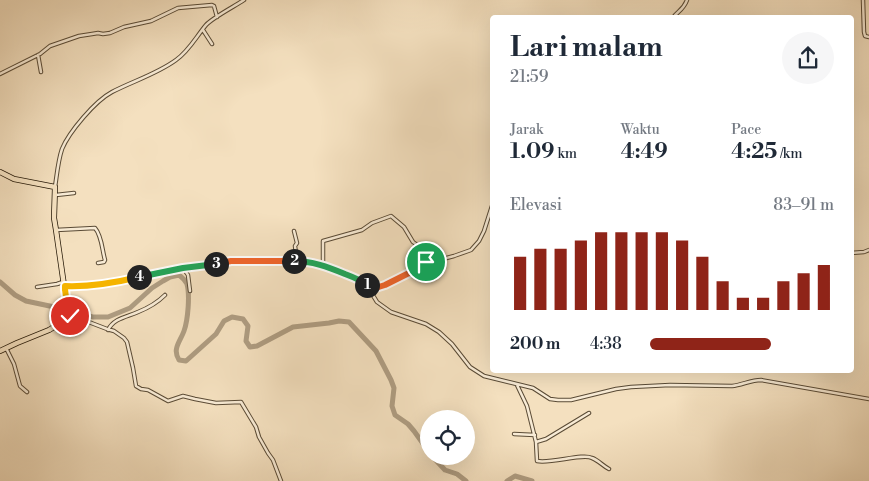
<!DOCTYPE html>
<html lang="id">
<meta charset="utf-8">
<style>
:root{--surface:#fff;--page:#f6f6f7;--text:#1f2937;--muted:#747a83;--accent:#8f2418}
body{margin:0;font-family:"Libre Bodoni",serif;background:var(--page);color:var(--text);height:100vh;display:flex;flex-direction:column;font-size:19px;white-space:nowrap}
*{box-sizing:border-box;margin:0}
p{font-size:16px;color:var(--muted)}
.icon{flex:none;width:28px;height:28px;fill:none;stroke:currentColor;stroke-width:2;stroke-linecap:round;stroke-linejoin:round}
.map{position:relative;flex:1;overflow:hidden}
.panel{position:absolute;left:490px;top:15px;width:364px;height:358px;display:flex;flex-direction:column;background:var(--surface);border-radius:5px;box-shadow:0 5px 20px #0002}
.panel>*{flex:none}
.tools{position:absolute;left:420px;top:410px;display:grid;gap:10px}
.tools a{display:grid;place-items:center;width:55px;height:55px;border-radius:50%;background:var(--surface);box-shadow:0 5px 20px #0002;font-size:25px}
.pin{position:absolute;display:grid;place-items:center;width:42px;height:42px;color:#fff;margin:-21px;border:2px solid #fff;border-radius:50%;box-shadow:0 1px 5px #0007}
.km{position:absolute;width:25px;height:25px;margin:-12px;border-radius:50%;background:#222;color:#fff;font-size:14px;line-height:25px;text-align:center}
.round{display:grid;place-items:center;flex:none;width:52px;height:52px;border-radius:26px;background:var(--page)}
.overview{display:flex;align-items:center;justify-content:space-between;height:85px;padding:0 20px}
h1{font-size:28px;font-weight:700;line-height:38px}
.stats{display:grid;grid-template-columns:repeat(3,1fr);gap:8px;height:85px;padding:5px 20px}
.stats div{display:grid;align-content:center}
.stats b{font-size:21px;font-weight:700}
.stats small{font-size:14px;font-weight:400}
.stats p{font-size:14px}
.chart{height:140px;padding:10px 20px}
.chart p{display:flex;justify-content:space-between}
.chart svg{width:100%;height:90px;margin-top:5px;stroke:var(--accent);stroke-width:6}
ul{padding:0 20px;list-style:none;font-size:16px}
li{display:grid;grid-template-columns:80px 60px 1fr;align-items:center;height:38px}
li i{height:12px;border-radius:6px;background:var(--accent)}
.map>svg:first-child{display:block}
.lines{fill:none;stroke-linecap:round;stroke-linejoin:round}
.river{stroke:#ae9c81;stroke-width:5}
.minor-casing{stroke:#5a4b36;stroke-width:4.5}
.primary-casing{stroke:#261908;stroke-width:6}
.minor{stroke:#f8ebd5;stroke-width:2.5}
.primary{stroke:#f4e0bf;stroke-width:4.5}
.split-1-casing{stroke:#fff;stroke-width:10}
.split-2-casing{stroke:#fff;stroke-width:10}
.split-3-casing{stroke:#fff;stroke-width:10}
.split-4-casing{stroke:#fff;stroke-width:10}
.split-5-casing{stroke:#fff;stroke-width:10}
.split-6-casing{stroke:#fff;stroke-width:10}
.split-1{stroke:#f0652b;stroke-width:6}
.split-2{stroke:#22a559;stroke-width:6}
.split-3{stroke:#f0652b;stroke-width:6}
.split-4{stroke:#22a559;stroke-width:6}
.split-5{stroke:#f5b400;stroke-width:6}
.split-6{stroke:#f5b400;stroke-width:6}
</style>
<div class="map">
<svg width="869" height="481" viewBox="0 0 869 481">
<rect width="100%" height="100%" fill="#f4e0bf"/>
<filter id="stains"><feTurbulence type="fractalNoise" baseFrequency=".004" numOctaves="4"/><feColorMatrix values="0 0 0 0 .2 0 0 0 0 .09 0 0 0 0 .02 0 0 0 .5 -.17"/></filter>
<radialGradient id="worn" r=".72"><stop offset=".6" stop-color="#630" stop-opacity="0"/><stop offset="1" stop-color="#630" stop-opacity=".3"/></radialGradient>
<g class="lines">
<path class="river" d="M 0,282 L 15,295 L 26,301 L 78,312 L 93,317 L 108,317 L 130,308 L 152,288 L 163,281 L 170,277 L 179,275 C 183,278 185,280 187,284 C 190,295 188,320 184,331 C 180,342 172,349 179,360 L 186,361 L 216,334 L 224,321 L 232,317 L 243,319 L 248,326 L 246,341 L 250,347 L 257,346 L 293,327 L 329,323 L 339,321 L 349,322 L 376,351 L 391,380 L 394,388 L 392,406 L 395,415 L 408,424 L 414,431 L 429,452
M 432,456 L 445,470 L 457,474 L 466,481
M 507,481 L 515,476 L 532,481"/>
<defs>
<path id="minor" d="M 863,0 L 864,32 L 865,36 L 869,37
M 673,18 C 677,11 683,11 687,0
M 203,30 L 212,44
M 38,55 L 41,72
M 0,74 L 40,54 L 50,46 L 79,36 L 92,34 L 98,33 L 103,34 L 110,33 L 124,27 L 151,21 L 178,8 L 212,5 L 214,6 L 217,17
M 55,187 C 57,174 58,161 62,149 C 69,132 95,101 112,92 C 133,81 157,74 176,60 C 189,51 196,37 206,25 C 212,18 235,6 244,0
M 56,195 L 74,193
M 56,230 L 95,228 C 102,236 102,250 105,260 L 104,262 L 98,263
M 294,231 L 297,243 L 295,246 L 297,261
M 851,253 L 864,252 L 869,250
M 323,266 L 323,241 L 362,230 L 372,223 L 391,216 L 404,227 L 413,242 L 420,247 L 423,251 L 426,262 L 428,262 L 430,265
M 183,268 L 188,275 L 190,291
M 65,286 L 81,287 L 103,285 L 183,268 L 231,261 L 300,261 L 315,263 L 360,280 L 366,284 L 377,302 L 391,312 L 426,324 L 439,332 L 452,344 L 470,367 L 484,376 L 533,388 L 550,399 L 558,400 L 571,400 L 616,389 L 631,387 L 670,385 L 732,386 C 742,385 751,380 761,380 L 869,399
M 37,287 L 57,284 L 63,282
M 369,290 L 381,287 L 407,274 L 424,268 L 439,260 L 454,256 L 471,250 L 479,241 L 484,231 L 492,206
M 64,317 L 73,316 L 107,329 L 114,331 L 124,338 L 127,342 L 133,368 L 136,386 L 141,389 L 148,390 L 168,401 L 183,396 L 195,399 L 216,403 L 241,402 L 256,427 L 259,437 L 268,453 L 273,460 L 281,481
M 108,330 C 114,318 127,317 138,312 C 148,308 158,302 165,295
M 6,348 L 14,364 L 20,386 L 27,392
M 517,385 L 527,406 L 536,442 L 546,439 L 589,413
M 514,434 L 535,435
M 536,442 L 537,461 C 551,464 583,453 592,458 C 598,460 603,466 609,469"/>
<path id="primary" d="M 0,172 L 14,179 L 55,187 L 54,218 L 56,230 L 67,306 L 65,315 L 59,324 L 49,330 L 17,343 L 0,351"/>
</defs>
<use href="#minor" class="minor-casing"/>
<use href="#primary" class="primary-casing"/>
<use href="#minor" class="minor"/>
<use href="#primary" class="primary"/>
</g>
<g class="lines">
<defs>
<path id="split-1" d="M 367,285 L 369,290 L 385,285 L 407,274 L 430,265 L 428,262 L 426,262"/>
<path id="split-2" d="M 294,261 C 312,261 328,267 345,274 C 353,277 361,280 367,285"/>
<path id="split-3" d="M 216,264 L 231,261 L 294,261"/>
<path id="split-4" d="M 139,277 L 183,268 L 216,264"/>
<path id="split-5" d="M 65,289 L 65,286 C 90,287 114,283 139,277"/>
<path id="split-6" d="M 65,289 L 67,306 L 64,317 L 70,316"/>
</defs>
<use href="#split-1" class="split-1-casing"/>
<use href="#split-2" class="split-2-casing"/>
<use href="#split-3" class="split-3-casing"/>
<use href="#split-4" class="split-4-casing"/>
<use href="#split-5" class="split-5-casing"/>
<use href="#split-6" class="split-6-casing"/>
<use href="#split-1" class="split-1"/>
<use href="#split-2" class="split-2"/>
<use href="#split-3" class="split-3"/>
<use href="#split-4" class="split-4"/>
<use href="#split-5" class="split-5"/>
<use href="#split-6" class="split-6"/>
</g>
<rect width="100%" height="100%" filter="url(#stains)"/>
<rect width="100%" height="100%" fill="url(#worn)"/>
</svg>
<div class="tools">
<a><svg class="icon" aria-label="locate" viewBox="0 0 24 24"><circle cx="12" cy="12" r="6"/><path d="M12 2v4M12 18v4M2 12h4M18 12h4"/></svg></a>
</div>
<div class="pin" style="left:426px;top:262px;background:#1e9e55"><svg class="icon" aria-label="arrive" viewBox="0 0 24 24"><path d="M6 21V4h12l-3 4 3 4H6"/></svg></div>
<div class="pin" style="left:70px;top:316px;background:#d93025"><svg class="icon" aria-label="check" viewBox="0 0 24 24"><path d="M5 12l5 5 9-10"/></svg></div>
<b class="km" style="left:367px;top:285px">1</b>
<b class="km" style="left:294px;top:261px">2</b>
<b class="km" style="left:216px;top:264px">3</b>
<b class="km" style="left:139px;top:277px">4</b>
<section class="panel">
<div class="overview"><div><h1>Lari malam</h1><p>21:59</p></div><a class="round"><svg class="icon" aria-label="share" viewBox="0 0 24 24"><path d="M12 15V3M7 8l5-5 5 5M5 13v7h14v-7"/></svg></a></div>
<div class="stats">
<div><p>Jarak</p><b>1.09<small> km</small></b></div>
<div><p>Waktu</p><b>4:49</b></div>
<div><p>Pace</p><b>4:25<small> /km</small></b></div>
</div>
<div class="chart"><p><span>Elevasi</span>83–91 m</p>
<svg viewBox="0 0 160 44" preserveAspectRatio="none"><path d="M5 44V18M15 44V14M25 44V14M35 44V10M45 44V6M55 44V6M65 44V6M75 44V6M85 44V10M95 44V18M105 44V30M115 44V38M125 44V38M135 44V30M145 44V26M155 44V22"/></svg>
</div>
<ul>
<li><b>200 m</b>4:38<i style="width:66%"></i></li>
</ul>
</section>
</div>
